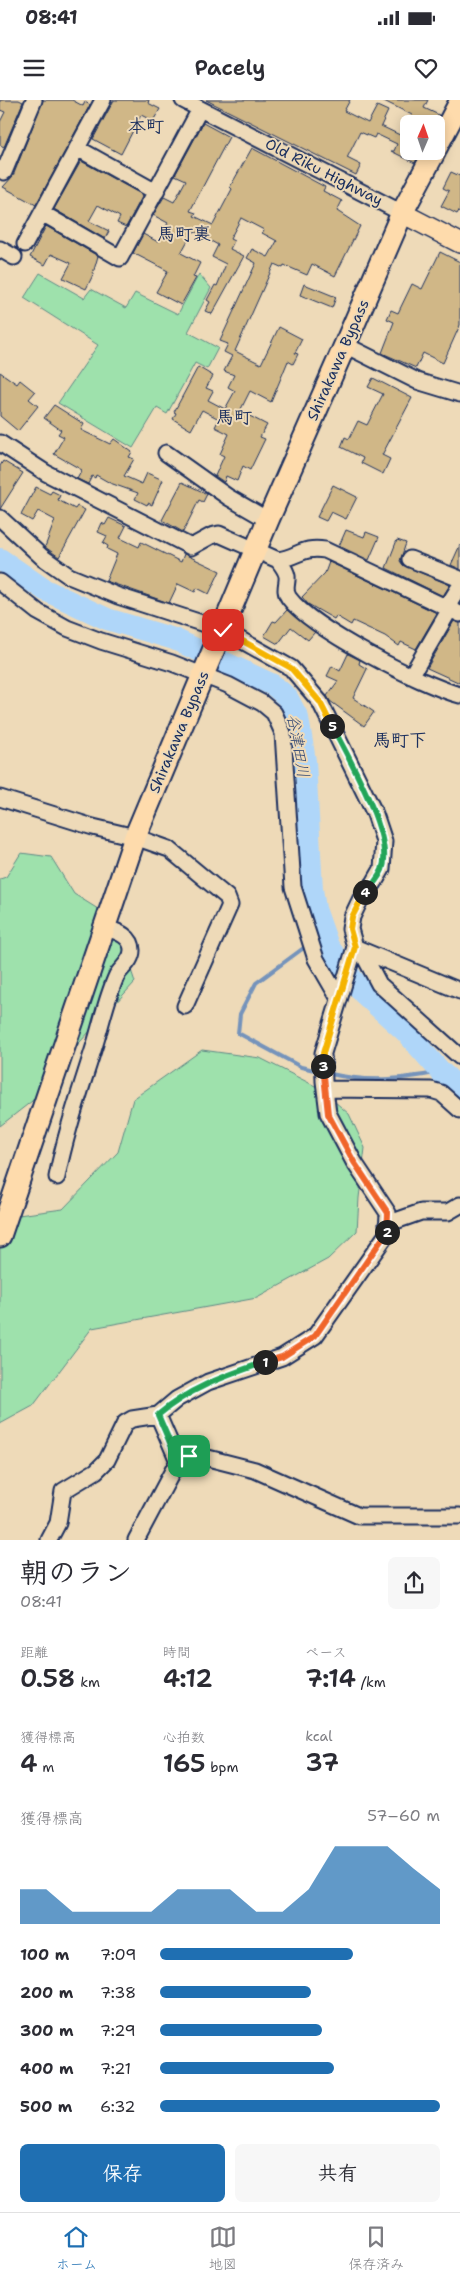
<!DOCTYPE html>
<html lang="ja">
<meta charset="utf-8">
<style>
:root{--surface:#fff;--page:#f7f7f7;--text:#2b2b33;--muted:#7c7c81;--line:#e1e1e2;--accent:#1f6fb2}
body{margin:0;font-family:"Shantell Sans","Klee One",sans-serif;background:var(--page);color:var(--text);height:100vh;display:flex;flex-direction:column;font-size:19px;white-space:nowrap}
*{box-sizing:border-box;margin:0}
p{font-size:16px;color:var(--muted)}
.icon{flex:none;width:28px;height:28px;fill:none;stroke:currentColor;stroke-width:2;stroke-linecap:round;stroke-linejoin:round}
.map{position:relative;height:1440px;overflow:hidden}
.panel{display:flex;flex-direction:column;background:var(--surface);flex:1}
.panel>*{flex:none}
.needle{width:32px;rotate:2deg}
.tools{position:absolute;left:400px;top:15px;display:grid;gap:10px}
.tools a{display:grid;place-items:center;width:45px;height:45px;border-radius:8px;background:var(--surface);box-shadow:0 2px 12px #0003;font-size:25px}
.pin{position:absolute;display:grid;place-items:center;width:42px;height:42px;color:#fff;margin:-21px;border-radius:10px;box-shadow:0 2px 8px #0006}
.km{position:absolute;width:25px;height:25px;margin:-12px;border-radius:50%;background:#222;color:#fff;font-size:14px;line-height:25px;text-align:center}
.round{display:grid;place-items:center;flex:none;width:52px;height:52px;border-radius:8px;background:var(--page)}
.head{display:flex;align-items:center;justify-content:space-between;height:85px;padding:0 20px}
h1{font-size:28px;font-weight:600;line-height:38px}
.metrics{display:grid;grid-template-columns:repeat(3,1fr);gap:8px;height:85px;padding:5px 20px}
.metrics div{display:grid;align-content:center}
.metrics b{font-size:25px;font-weight:600}
.metrics small{font-size:14px;font-weight:400}
.metrics p{font-size:14px}
.chart{height:140px;padding:10px 20px}
.chart p{display:flex;justify-content:space-between}
.chart svg{width:100%;height:90px;margin-top:5px;fill:var(--accent);opacity:.7}
.cta{display:flex;gap:10px;margin-top:auto;padding:10px 20px}
.cta a{flex:1;height:58px;border-radius:8px;background:var(--accent);color:#fff;font-size:20px;font-weight:600;line-height:58px;text-align:center}
.cta a+a{background:var(--page);color:var(--text)}
ul{padding:0 20px;list-style:none;font-size:16px}
li{display:grid;grid-template-columns:80px 60px 1fr;align-items:center;height:38px}
li i{height:12px;border-radius:6px;background:var(--accent)}
.status{display:flex;justify-content:space-between;align-items:center;height:35px;padding:0 25px;background:var(--surface);direction:ltr}
.status svg{height:14px;fill:currentColor}
header{display:flex;justify-content:space-between;align-items:center;height:65px;padding:0 20px;background:var(--surface);font-size:22px;font-weight:600}
.tab-bar{display:flex;justify-content:space-around;align-items:center;height:70px;border-top:1px solid var(--line);background:var(--surface);font-size:14px;color:var(--muted)}
.tab-bar a{display:grid;justify-items:center;gap:2px}
.tab-bar .active{color:var(--accent)}
.map>svg:first-child{display:block}
.green{fill:#9ee1ac;stroke:#5c8885}
.lines{fill:none;stroke-linecap:round;stroke-linejoin:round}
.stream{stroke:#7493bb;stroke-width:4}
.river{stroke:#afd6f9;stroke-width:22}
.building{fill:#d0b787;stroke:#1b2f5e}
.minor-casing{stroke:#1b2f5e;stroke-width:19}
.major-casing{stroke:#1b2f5e;stroke-width:22}
.highway-casing{stroke:#1b2f5e;stroke-width:25}
.minor{stroke:#eedab8;stroke-width:15}
.major{stroke:#fedbac;stroke-width:19}
.highway{stroke:#fedbac;stroke-width:21}
.split-1-casing{stroke:#fff;stroke-width:10}
.split-2-casing{stroke:#fff;stroke-width:10}
.split-3-casing{stroke:#fff;stroke-width:10}
.split-4-casing{stroke:#fff;stroke-width:10}
.split-5-casing{stroke:#fff;stroke-width:10}
.split-6-casing{stroke:#fff;stroke-width:10}
.split-1{stroke:#22a559;stroke-width:6}
.split-2{stroke:#f0652b;stroke-width:6}
.split-3{stroke:#f0652b;stroke-width:6}
.split-4{stroke:#f5b400;stroke-width:6}
.split-5{stroke:#22a559;stroke-width:6}
.split-6{stroke:#f5b400;stroke-width:6}
.labels{text-anchor:middle;stroke-width:4;stroke-linejoin:round;paint-order:stroke}
.street-label{font-size:15px;fill:#1b2f5e;stroke:#eedab8}
.water-label{font-size:16px;font-style:italic;fill:#314875;stroke:#eedab8}
.quarter-label{font-size:18px;font-weight:bold;fill:#1b2f5e;stroke:#eedab8}
</style>
<div class="status"><b>08:41</b><svg viewBox="0 0 49 12"><path d="M0 12V9h3v3zM5 12V6h3v6zM10 12V3h3v9zM15 12V0h3v12zM26 1h20v11H26zM47 4h2v5h-2z"/></svg></div>
<header><svg class="icon" aria-label="menu" viewBox="0 0 24 24"><path d="M4 6h16M4 12h16M4 18h16"/></svg>Pacely<svg class="icon" aria-label="heart" viewBox="0 0 24 24"><path d="M12 20l-8-8c-3-5 5-10 8-4 3-6 11-1 8 4z"/></svg></header>
<div class="map">
<svg width="460" height="1440" viewBox="0 0 460 1440">
<rect width="100%" height="100%" fill="#eedab8"/>
<filter id="ink" filterUnits="userSpaceOnUse"><feTurbulence type="fractalNoise" baseFrequency=".02" numOctaves="2"/><feDisplacementMap in="SourceGraphic" scale="10" xChannelSelector="R" yChannelSelector="G"/><feConvolveMatrix kernelMatrix="1 2 1 2 8 2 1 2 1" color-interpolation-filters="sRGB"/></filter>
<g filter="url(#ink)">
<path class="green" d="M 40,173 L 84,198 L 91,189 L 126,208 L 135,193 L 178,214 L 199,174 L 211,188 L 188,232 L 218,248 L 207,269 L 195,263 L 167,314 L 157,308 L 133,348 L 58,303 L 98,245 L 24,198 Z
M 21,753 L 51,757 L 74,794 L 114,819 L 135,882 L 80,942 L 32,1001 L 0,1026 L 0,779 L 6,777 Z
M 202,950 L 260,958 L 319,988 L 349,1014 L 365,1048 L 359,1098 L 357,1131 L 328,1159 L 257,1198 L 92,1228 L 33,1306 L 0,1324 L 0,1115 L 11,1116 L 63,1109 L 118,1052 L 133,999 Z"/>
<g class="lines">
<path class="stream" d="M 315,841 L 324,836
M 309,844 L 256,883 L 240,914 L 238,933 L 301,967 L 319,971
M 326,973 C 369,983 398,980 441,972"/>
<path class="river" d="M 0,459 L 45,490 L 107,519 L 174,539 L 273,585 L 287,597 L 298,618 L 305,661 L 312,789 L 315,809 L 328,846 L 363,893 L 405,931 L 441,972 L 460,989"/>
</g>
<path class="building" d="M 0,0 L 19,0 L 23,2 L 4,47 L 0,45 L 0,22 L 5,12 L 0,10 Z
M 43,0 L 72,0 L 83,6 L 85,2 L 90,5 L 36,105 L 3,87 L 13,76 Z
M 114,0 L 149,0 L 148,3 L 160,9 L 153,21 L 141,15 L 121,54 L 93,39 Z
M 206,0 L 350,0 L 344,11 L 368,23 L 377,6 L 388,11 L 381,26 L 402,36 L 412,15 L 382,0 L 428,0 L 424,8 L 439,15 L 435,24 L 409,24 L 409,51 L 421,51 L 415,63 L 391,51 L 394,51 L 397,44 L 376,34 L 374,38 L 360,32 L 347,58 L 361,65 L 356,75 Z
M 203,23 L 229,37 L 190,111 L 196,113 L 194,116 L 213,125 L 232,89 L 230,87 L 252,48 L 325,87 L 323,91 L 342,101 L 337,111 L 360,126 L 335,176 L 312,164 L 307,175 L 284,165 L 283,168 L 274,164 L 235,251 L 261,264 L 279,227 L 302,239 L 295,253 L 298,254 L 293,264 L 288,261 L 271,302 L 250,291 L 240,311 L 267,325 L 260,337 L 265,339 L 250,370 L 243,366 L 237,381 L 226,376 L 224,382 L 215,376 L 224,356 L 220,354 L 229,334 L 215,327 L 219,319 L 202,310 L 191,330 L 173,319 L 176,313 L 174,312 L 198,267 L 213,276 L 206,288 L 213,291 L 208,300 L 225,309 L 235,291 L 228,287 L 234,275 L 224,271 L 232,256 L 224,252 L 228,244 L 220,241 L 256,163 L 247,158 L 252,149 L 268,157 L 277,141 L 262,133 L 264,130 L 241,118 L 230,139 L 234,141 L 230,149 L 244,156 L 212,214 L 205,211 L 210,202 L 207,200 L 215,185 L 217,186 L 226,164 L 212,157 L 218,145 L 193,131 L 181,153 L 200,163 L 193,177 L 196,178 L 181,205 L 156,192 L 168,171 L 133,153 L 143,134 L 158,142 L 168,123 L 153,115 L 164,97 L 174,102 L 186,80 L 175,75 Z
M 81,61 L 143,95 L 126,127 L 117,123 L 120,117 L 98,105 L 89,121 L 109,131 L 105,139 L 54,109 Z
M 451,72 L 460,76 L 460,109 L 457,114 L 441,106 L 449,91 L 443,88 Z
M 46,126 L 98,156 L 92,177 L 86,189 L 63,178 L 71,163 L 51,154 L 45,165 L 30,157 Z
M 440,152 L 460,162 L 460,225 L 443,263 L 423,253 L 416,268 L 382,253 L 394,222 L 387,219 L 391,210 L 398,213 L 412,184 L 422,189 Z
M 304,184 L 336,197 L 332,208 L 300,195 Z
M 0,272 L 17,284 L 20,280 L 35,292 L 29,299 L 38,306 L 18,331 L 0,316 Z
M 373,278 L 412,298 L 382,355 L 390,359 L 383,374 L 361,363 L 363,358 L 341,347 L 345,337 L 349,339 L 358,321 L 367,325 L 383,294 L 368,287 Z
M 54,305 L 84,324 L 81,330 L 110,344 L 114,339 L 132,352 L 129,357 L 134,359 L 124,376 L 142,384 L 147,373 L 163,380 L 152,405 L 148,403 L 147,405 L 135,399 L 138,393 L 110,383 L 96,375 L 95,378 L 92,376 L 88,384 L 77,379 L 82,370 L 54,354 L 64,337 L 58,334 L 61,330 L 44,318 Z
M 3,361 L 23,373 L 0,409 L 0,366 Z
M 182,382 L 207,394 L 203,402 L 199,400 L 183,432 L 162,420 Z
M 333,385 L 357,397 L 346,419 L 331,412 L 326,421 L 317,417 Z
M 36,387 L 50,394 L 52,391 L 60,395 L 58,400 L 75,409 L 77,406 L 85,410 L 59,457 L 45,447 L 55,420 L 38,411 L 32,421 L 21,415 Z
M 109,418 L 126,426 L 120,438 L 139,447 L 141,442 L 181,462 L 184,454 L 220,471 L 209,494 L 197,488 L 195,492 L 178,484 L 169,503 L 106,481 L 117,454 L 107,449 L 108,446 L 103,443 L 107,436 L 98,432 L 102,423 L 105,425 Z
M 346,430 L 364,437 L 366,432 L 379,437 L 369,460 L 339,446 Z
M 397,440 L 406,443 L 400,461 L 403,465 L 450,485 L 443,496 L 386,468 Z
M 460,445 L 460,469 L 451,465 Z
M 329,462 L 437,513 L 416,549 L 401,542 L 399,546 L 385,536 L 353,521 L 351,525 L 336,516 L 334,519 L 308,504 L 302,497 L 325,473 Z
M 287,510 L 315,532 L 308,540 L 291,527 L 278,544 L 264,536 L 273,521 L 276,522 Z
M 454,521 L 460,523 L 460,583 L 427,568 Z
M 348,554 L 360,560 L 359,564 L 367,569 L 353,598 L 374,612 L 364,626 L 330,601 L 327,596 L 338,581 L 327,576 L 332,566 L 340,571 Z"/>
<g class="lines">
<defs>
<path id="minor" d="M 183,0 L 402,113
M 77,48 L 156,92
M 0,69 L 4,72 L 34,0
M 42,113 L 120,158 L 200,9
M 25,144 L 103,0
M 0,149 L 14,157
M 345,245 L 417,281 L 460,294
M 0,343 L 46,373 L 191,447 L 211,436 L 219,434 L 278,460
M 166,353 L 228,397 L 268,420
M 0,418 L 42,457 L 69,476 L 118,496 L 223,530 L 291,568 L 320,602 L 375,714 L 384,741 L 382,769 L 374,783 L 362,796 L 352,817 L 350,829 L 355,847 L 323,953 L 324,981 L 328,1013 L 354,1062 L 388,1113 L 387,1134 L 315,1236 L 282,1257 L 208,1282 L 177,1299 L 158,1315 L 132,1319 L 125,1323 L 107,1360 L 96,1371 L 63,1391 L 58,1423 L 49,1440
M 410,459 L 460,479
M 0,482 L 38,512 L 67,528 L 101,541 L 172,563 L 228,585 L 262,603 L 274,613 L 283,633 L 293,787 L 316,859 L 338,897
M 447,507 L 460,486
M 460,514 L 325,450 C 303,446 298,457 278,460 C 281,464 286,470 287,476 C 288,484 283,490 289,498 C 312,529 421,585 460,595
M 411,576 L 450,509
M 0,698 L 93,727 L 135,737 L 169,749 L 227,797 L 230,805 L 185,906
M 359,849 L 460,891
M 361,850 L 379,884 L 460,957
M 325,989 L 431,990 L 441,993 L 460,1010
M 57,1077 C 66,1031 81,989 95,944 C 100,928 104,910 110,893 C 112,887 114,881 117,875 C 122,867 132,861 132,850 C 132,835 115,831 104,827
M 387,1124 L 421,1112 L 448,1112 L 460,1105
M 178,1361 L 189,1356 L 200,1356 L 255,1370 L 359,1416 L 460,1416
M 136,1440 L 178,1361 L 158,1315"/>
<path id="major" d="M 402,113 L 460,143"/>
<path id="highway" d="M 436,48 L 460,2
M 0,1136 L 135,737 L 268,420 L 345,245 L 402,113 L 435,51"/>
</defs>
<use href="#minor" class="minor-casing"/>
<use href="#major" class="major-casing"/>
<use href="#highway" class="highway-casing"/>
<use href="#minor" class="minor"/>
<use href="#major" class="major"/>
<use href="#highway" class="highway"/>
</g>
</g>
<g class="lines" filter="url(#ink)">
<defs>
<path id="split-1" d="M 189,1356 L 178,1361 L 158,1315 C 191,1287 225,1276 265,1262"/>
<path id="split-2" d="M 265,1262 L 282,1257 L 315,1236 L 387,1132"/>
<path id="split-3" d="M 323,966 L 328,1014 L 354,1062 L 388,1113 L 387,1132"/>
<path id="split-4" d="M 323,966 L 323,953 L 355,847 L 350,829 L 352,817 L 365,792"/>
<path id="split-5" d="M 332,626 C 348,657 395,738 382,770 C 378,779 372,786 365,792"/>
<path id="split-6" d="M 223,530 L 291,568 L 320,602 L 332,626"/>
</defs>
<use href="#split-1" class="split-1-casing"/>
<use href="#split-2" class="split-2-casing"/>
<use href="#split-3" class="split-3-casing"/>
<use href="#split-4" class="split-4-casing"/>
<use href="#split-5" class="split-5-casing"/>
<use href="#split-6" class="split-6-casing"/>
<use href="#split-1" class="split-1"/>
<use href="#split-2" class="split-2"/>
<use href="#split-3" class="split-3"/>
<use href="#split-4" class="split-4"/>
<use href="#split-5" class="split-5"/>
<use href="#split-6" class="split-6"/>
</g>
<g class="labels">
<g class="street-label">
<text transform="translate(324 72) rotate(27)" y="5">Old Riku Highway</text>
<text transform="translate(338 260) rotate(-66)" y="5">Shirakawa Bypass</text>
<text transform="translate(179 632) rotate(-67)" y="5">Shirakawa Bypass</text>
</g>
<g class="water-label">
<text transform="translate(299 646) rotate(80)" y="6">谷津田川</text>
</g>
<g class="quarter-label">
<text x="146" y="32">本町</text>
<text x="184" y="140">馬町裏</text>
<text x="234" y="323">馬町</text>
<text x="400" y="646">馬町下</text>
</g>
</g>
</svg>
<div class="tools">
<a><svg class="needle" viewBox="-14 -14 28 28"><path d="M0-13l5 13h-10z" fill="#e53935"/><path d="M0 13l5-13h-10z" fill="#7c7c81"/></svg></a>
</div>
<div class="pin" style="left:189px;top:1356px;background:#1e9e55"><svg class="icon" aria-label="arrive" viewBox="0 0 24 24"><path d="M6 21V4h12l-3 4 3 4H6"/></svg></div>
<div class="pin" style="left:223px;top:530px;background:#d93025"><svg class="icon" aria-label="check" viewBox="0 0 24 24"><path d="M5 12l5 5 9-10"/></svg></div>
<b class="km" style="left:265px;top:1262px">1</b>
<b class="km" style="left:387px;top:1132px">2</b>
<b class="km" style="left:323px;top:966px">3</b>
<b class="km" style="left:365px;top:792px">4</b>
<b class="km" style="left:332px;top:626px">5</b>
</div>
<section class="panel">
<div class="head"><div><h1>朝のラン</h1><p>08:41</p></div><a class="round"><svg class="icon" aria-label="share" viewBox="0 0 24 24"><path d="M12 15V3M7 8l5-5 5 5M5 13v7h14v-7"/></svg></a></div>
<div class="metrics">
<div><p>距離</p><b>0.58<small> km</small></b></div>
<div><p>時間</p><b>4:12</b></div>
<div><p>ペース</p><b>7:14<small> /km</small></b></div>
</div>
<div class="metrics">
<div><p>獲得標高</p><b>4<small> m</small></b></div>
<div><p>心拍数</p><b>165<small> bpm</small></b></div>
<div><p>kcal</p><b>37</b></div>
</div>
<div class="chart"><p><span>獲得標高</span>57–60 m</p>
<svg viewBox="0 0 160 44" preserveAspectRatio="none"><path d="M0 44V27L10 27L20 38L30 38L40 38L50 38L60 27L70 27L80 27L90 38L100 38L110 27L120 6L130 6L140 6L150 17L160 27V44z"/></svg>
</div>
<ul>
<li><b>100 m</b>7:09<i style="width:69%"></i></li>
<li><b>200 m</b>7:38<i style="width:54%"></i></li>
<li><b>300 m</b>7:29<i style="width:58%"></i></li>
<li><b>400 m</b>7:21<i style="width:62%"></i></li>
<li><b>500 m</b>6:32<i style="width:100%"></i></li>
</ul>
<div class="cta"><a>保存</a><a>共有</a></div>
</section>
<nav class="tab-bar">
<a class="active"><svg class="icon" aria-label="home" viewBox="0 0 24 24"><path d="M3 11l9-7 9 7M6 9v11h12V9"/></svg>ホーム</a>
<a><svg class="icon" aria-label="map" viewBox="0 0 24 24"><path d="M3 6l6-2 6 2 6-2v14l-6 2-6-2-6 2zM9 4v14M15 6v14"/></svg>地図</a>
<a><svg class="icon" aria-label="saved" viewBox="0 0 24 24"><path d="M7 4h10v16l-5-4-5 4z"/></svg>保存済み</a>
</nav>
